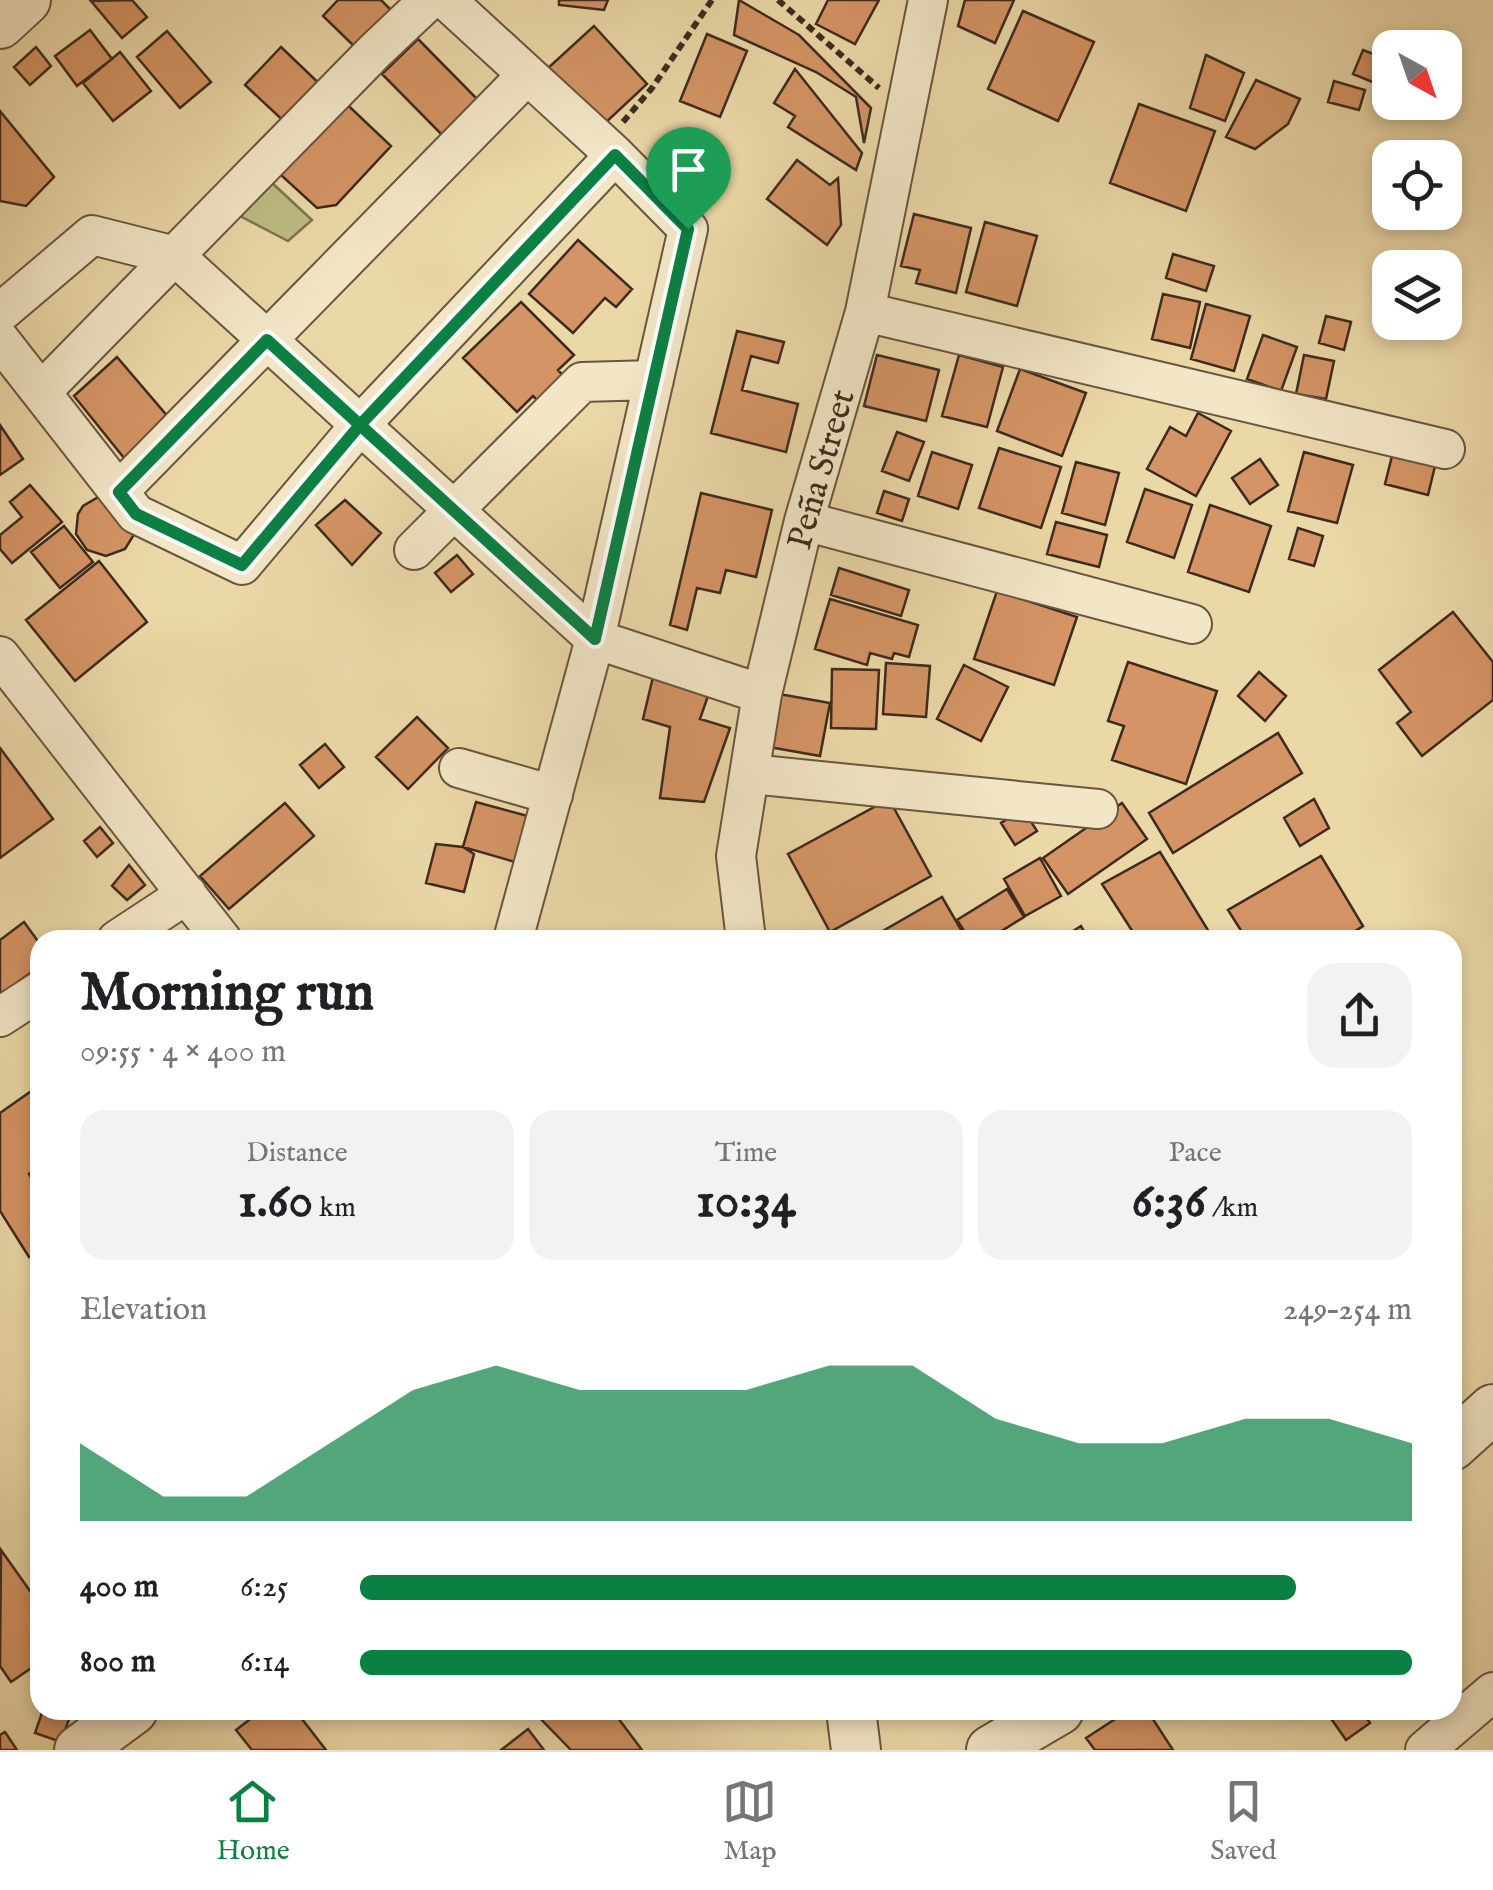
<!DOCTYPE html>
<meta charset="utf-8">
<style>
:root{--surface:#fff;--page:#f2f2f2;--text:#202124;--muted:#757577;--line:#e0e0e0;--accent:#0b8043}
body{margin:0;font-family:"IM FELL English",serif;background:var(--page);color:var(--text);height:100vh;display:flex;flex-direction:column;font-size:38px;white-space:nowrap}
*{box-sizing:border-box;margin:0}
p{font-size:32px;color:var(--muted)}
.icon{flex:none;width:55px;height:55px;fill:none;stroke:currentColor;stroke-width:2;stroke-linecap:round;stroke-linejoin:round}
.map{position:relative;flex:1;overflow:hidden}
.details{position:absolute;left:30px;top:930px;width:1432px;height:790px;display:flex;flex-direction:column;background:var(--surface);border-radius:30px;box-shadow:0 5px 15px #0003}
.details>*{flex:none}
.needle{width:65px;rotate:140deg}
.buttons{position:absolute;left:1372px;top:30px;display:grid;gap:20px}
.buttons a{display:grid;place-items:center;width:90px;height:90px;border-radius:20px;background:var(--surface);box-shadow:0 5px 15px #0003;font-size:50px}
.pin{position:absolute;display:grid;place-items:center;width:85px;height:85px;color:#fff;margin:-102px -42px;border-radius:50% 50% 50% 0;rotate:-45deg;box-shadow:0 0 10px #0007}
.pin .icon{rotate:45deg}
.round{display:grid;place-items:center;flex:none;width:105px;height:105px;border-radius:30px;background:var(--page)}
.head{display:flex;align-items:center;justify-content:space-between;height:170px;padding:0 50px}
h1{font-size:55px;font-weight:700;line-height:75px}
.stats{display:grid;grid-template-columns:repeat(3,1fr);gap:15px;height:170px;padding:10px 50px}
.stats div{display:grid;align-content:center;border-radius:25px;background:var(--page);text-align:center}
.stats b{font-size:50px;font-weight:700}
.stats small{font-size:28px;font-weight:400}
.stats p{font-size:28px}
.chart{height:280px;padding:20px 50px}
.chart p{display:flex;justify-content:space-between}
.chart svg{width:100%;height:180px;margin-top:10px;fill:var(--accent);opacity:.7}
ul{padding:0 50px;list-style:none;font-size:32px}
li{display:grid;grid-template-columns:160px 120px 1fr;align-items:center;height:75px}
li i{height:25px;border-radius:12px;background:var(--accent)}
.dock{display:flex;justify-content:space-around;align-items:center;height:140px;border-top:2px solid var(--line);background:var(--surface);font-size:28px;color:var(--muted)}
.dock a{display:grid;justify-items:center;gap:5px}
.dock .active{color:var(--accent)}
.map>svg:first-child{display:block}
.green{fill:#bdbd83;stroke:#7e7450;stroke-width:2.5}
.building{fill:#d49465;stroke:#3e2a1e;stroke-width:2.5}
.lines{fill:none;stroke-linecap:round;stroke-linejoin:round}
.minor-casing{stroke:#695640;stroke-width:42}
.tertiary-casing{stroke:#695640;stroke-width:52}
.path{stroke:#3e2a1e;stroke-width:6;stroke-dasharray:8 5;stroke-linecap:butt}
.minor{stroke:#f2e6c6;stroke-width:38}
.tertiary{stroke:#f2e6c6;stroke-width:48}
.route-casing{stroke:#fff;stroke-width:20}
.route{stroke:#0b8043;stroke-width:12}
.labels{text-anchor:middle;stroke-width:8;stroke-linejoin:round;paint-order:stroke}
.street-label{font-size:35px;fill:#3e2a1e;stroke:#f2e6c6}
</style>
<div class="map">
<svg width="1493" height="1750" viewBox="0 0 1493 1750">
<rect width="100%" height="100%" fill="#ebd8a7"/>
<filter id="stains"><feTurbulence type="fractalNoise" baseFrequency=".002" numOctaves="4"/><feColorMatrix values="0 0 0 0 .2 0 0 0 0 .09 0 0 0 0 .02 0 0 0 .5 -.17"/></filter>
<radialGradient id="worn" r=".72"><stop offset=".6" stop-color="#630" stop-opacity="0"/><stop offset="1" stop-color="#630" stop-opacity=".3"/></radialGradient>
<path class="green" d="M 270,181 L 312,220 L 288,241 L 238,215 Z"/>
<path class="building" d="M 132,0 L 147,17 L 122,38 L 91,1 Z
M 338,0 L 381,0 L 393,12 L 357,49 L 323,16 Z
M 559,0 L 608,0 L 604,10 L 559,5 Z
M 739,0 L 799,35 L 871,108 L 864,143 L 856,97 L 816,72 L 734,35 Z
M 828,0 L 879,0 L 855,44 L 816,24 Z
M 965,0 L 1014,0 L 995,43 L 958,26 Z
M 1023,11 L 1094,42 L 1058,121 L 988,89 Z
M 594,26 L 647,84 L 602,126 L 548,68 Z
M 90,30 L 112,59 L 77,86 L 55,56 Z
M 167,31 L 211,82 L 180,108 L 137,57 Z
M 707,34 L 747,51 L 720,117 L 680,101 Z
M 418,39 L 481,103 L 445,138 L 382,74 Z
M 36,47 L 51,66 L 30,85 L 14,67 Z
M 281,47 L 325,89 L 290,127 L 245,85 Z
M 1363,50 L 1384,58 L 1375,83 L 1353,74 Z
M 120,52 L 151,91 L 113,121 L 83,83 Z
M 1206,55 L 1244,73 L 1225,121 L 1190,108 Z
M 795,69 L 862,153 L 856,170 L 788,127 L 795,116 L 774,103 Z
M 1256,80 L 1300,99 L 1288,124 L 1255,149 L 1226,137 Z
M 1334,81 L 1365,90 L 1359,110 L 1328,102 Z
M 336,94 L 391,146 L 336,205 L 317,208 L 270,165 Z
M 1139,104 L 1215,131 L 1186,211 L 1110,183 Z
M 0,111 L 54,177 L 26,206 L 0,201 Z
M 797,160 L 830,185 L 838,178 L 841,225 L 827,245 L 767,199 Z
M 914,214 L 971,228 L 956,293 L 916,283 L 920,270 L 901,266 Z
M 985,222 L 1037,236 L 1017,306 L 966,292 Z
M 578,240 L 632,289 L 616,307 L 605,298 L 573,333 L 529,294 Z
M 1173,254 L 1214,266 L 1206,291 L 1166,278 Z
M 1163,294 L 1200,302 L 1190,348 L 1152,339 Z
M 521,302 L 574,355 L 558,370 L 575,388 L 549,412 L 533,396 L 517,412 L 463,358 Z
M 1206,304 L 1250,316 L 1234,371 L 1191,359 Z
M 1326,316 L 1351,322 L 1344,350 L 1319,343 Z
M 737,331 L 784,342 L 778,363 L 751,356 L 742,390 L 798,404 L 786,452 L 711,433 Z
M 1263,335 L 1297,347 L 1281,391 L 1247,379 Z
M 877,355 L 939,370 L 926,421 L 864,406 Z
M 959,355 L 1003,367 L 987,427 L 942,416 Z
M 1304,355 L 1334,361 L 1326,399 L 1296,394 Z
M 117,357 L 169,418 L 124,458 L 74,396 Z
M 1020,369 L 1086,393 L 1062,456 L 997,431 Z
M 1198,413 L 1231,431 L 1196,496 L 1147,469 L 1170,427 L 1186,436 Z
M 0,425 L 23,459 L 0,475 Z
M 897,432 L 924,442 L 909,481 L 882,471 Z
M 999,448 L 1061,467 L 1041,528 L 979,508 Z
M 932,452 L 972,465 L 958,509 L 918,496 Z
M 1304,452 L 1353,465 L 1337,523 L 1288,511 Z
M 1393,452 L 1436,462 L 1428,495 L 1385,484 Z
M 1260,459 L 1278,485 L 1250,504 L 1232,478 Z
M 1076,462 L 1119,473 L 1105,525 L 1062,513 Z
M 30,485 L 62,522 L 12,563 L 0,549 L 0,535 L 22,517 L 10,502 Z
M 1145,489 L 1192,505 L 1174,558 L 1127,542 Z
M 884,491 L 909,499 L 902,521 L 877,513 Z
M 701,493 L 772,510 L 756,577 L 726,570 L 720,593 L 697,588 L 687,630 L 670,625 Z
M 100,496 L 135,533 L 125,549 L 106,556 L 87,550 L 76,534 L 78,514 L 83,506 Z
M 345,500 L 381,533 L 352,565 L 316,525 Z
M 1210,505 L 1271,526 L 1249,592 L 1188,572 Z
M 1056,522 L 1107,535 L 1099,567 L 1047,554 Z
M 64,526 L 93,562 L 60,588 L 31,552 Z
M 1298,528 L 1323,536 L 1314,566 L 1289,559 Z
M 457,555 L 473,574 L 451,592 L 435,573 Z
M 99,561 L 147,622 L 75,681 L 26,620 Z
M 839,568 L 909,590 L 901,616 L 831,595 Z
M 997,591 L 1077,617 L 1054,685 L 974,659 Z
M 830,599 L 918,625 L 909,657 L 894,653 L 892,659 L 870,653 L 867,665 L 815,649 Z
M 1453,612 L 1493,662 L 1493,700 L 1422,756 L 1397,723 L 1411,712 L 1379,670 Z
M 1128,662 L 1217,691 L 1186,784 L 1112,760 L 1124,726 L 1108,721 Z
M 886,663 L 930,666 L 926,717 L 883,714 Z
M 964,665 L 1008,687 L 981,741 L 937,719 Z
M 832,669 L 879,670 L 876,729 L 831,728 Z
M 1259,672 L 1286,696 L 1265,721 L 1238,696 Z
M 653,677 L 709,693 L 700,719 L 730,728 L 704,802 L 660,798 L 670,727 L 643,719 Z
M 779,694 L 830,703 L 820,756 L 769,747 Z
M 417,717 L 448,748 L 408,789 L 376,757 Z
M 1278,733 L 1302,773 L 1173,853 L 1149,813 Z
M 325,744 L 344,767 L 319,788 L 300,765 Z
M 0,748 L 53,819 L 0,858 Z
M 889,799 L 931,876 L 830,932 L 788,854 Z
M 1314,799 L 1329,828 L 1300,846 L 1284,818 Z
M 476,802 L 535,818 L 522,864 L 463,847 Z
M 285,803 L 314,836 L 229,909 L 200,876 Z
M 1122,803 L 1147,839 L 1068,894 L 1043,858 Z
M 1023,809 L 1037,831 L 1015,845 L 1001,823 Z
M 100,827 L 113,843 L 97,857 L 84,841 Z
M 436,844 L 463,847 L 474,854 L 464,892 L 426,883 Z
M 1160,852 L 1214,940 L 1138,940 L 1102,884 Z
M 1321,856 L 1363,926 L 1341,940 L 1247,940 L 1228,910 Z
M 1040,858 L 1061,896 L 1025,916 L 1004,879 Z
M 129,865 L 145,885 L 127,900 L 112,886 Z
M 1007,889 L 1024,917 L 987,940 L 970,940 L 957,920 Z
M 942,897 L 967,940 L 885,940 L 881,932 Z
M 24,922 L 40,944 L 40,966 L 0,995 L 0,940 Z
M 1081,926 L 1089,940 L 1059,940 Z
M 40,1085 L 40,1166 L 29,1174 L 40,1190 L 40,1250 L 29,1257 L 0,1211 L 0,1113 Z
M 1,1550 L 40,1605 L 40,1662 L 11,1682 L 0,1666 Z
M 43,1710 L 69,1719 L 61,1742 L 35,1733 Z
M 262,1710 L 295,1710 L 326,1750 L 252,1750 L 236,1730 Z
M 532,1710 L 612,1710 L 642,1750 L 571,1750 Z
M 1129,1710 L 1147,1710 L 1173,1750 L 1095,1750 L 1086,1738 Z
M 1325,1710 L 1361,1710 L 1370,1723 L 1346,1740 Z
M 528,1729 L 544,1750 L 501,1750 Z
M 5,1732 L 17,1750 L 0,1750 L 0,1735 Z"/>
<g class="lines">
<defs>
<path id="minor" d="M 446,0 L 615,155 L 688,229 L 595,639 L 514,936
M 865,312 L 1445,449
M 0,313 L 92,235 L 175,256 L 595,639 L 762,694
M 0,340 L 136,514 L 242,565 L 360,425 L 615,155
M 41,392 L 375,51 L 429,0
M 119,491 L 526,76
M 804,521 L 1192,624
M 414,550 L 582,382 L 654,380
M 0,656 L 222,940
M 459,768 L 553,795
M 750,774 L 1098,809
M 117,940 L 187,894
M 746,940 L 736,856 L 762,694 L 804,521 L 865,312 L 928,0
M 0,1017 L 40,991
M 1425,1750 L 1493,1692"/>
<path id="tertiary" d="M 0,24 L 26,0
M 1452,1446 L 1493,1409
M 851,1710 L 856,1750
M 79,1750 L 133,1710
M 991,1750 L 1059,1710"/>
</defs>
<use href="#minor" class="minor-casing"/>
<use href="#tertiary" class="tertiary-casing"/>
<path class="path" d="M 778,0 L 879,88
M 623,122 L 652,88 L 712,0"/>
<use href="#minor" class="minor"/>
<use href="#tertiary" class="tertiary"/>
</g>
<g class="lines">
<defs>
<path id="route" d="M 688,229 L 615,155 L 360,425 L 267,340 L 119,492 L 136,514 L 242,565 L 360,425 L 595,639 L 688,229"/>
</defs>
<use href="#route" class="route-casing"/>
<use href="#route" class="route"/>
</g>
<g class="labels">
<g class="street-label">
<text transform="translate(820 469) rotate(-74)" y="12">Peña Street</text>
</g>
</g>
<rect width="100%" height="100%" filter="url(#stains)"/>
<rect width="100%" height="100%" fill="url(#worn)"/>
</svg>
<div class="buttons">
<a><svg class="needle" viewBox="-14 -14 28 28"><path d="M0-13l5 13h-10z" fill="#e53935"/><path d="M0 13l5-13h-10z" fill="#757577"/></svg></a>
<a><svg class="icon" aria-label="locate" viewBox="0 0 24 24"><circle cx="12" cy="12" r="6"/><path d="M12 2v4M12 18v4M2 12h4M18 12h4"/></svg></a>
<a><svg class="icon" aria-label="layers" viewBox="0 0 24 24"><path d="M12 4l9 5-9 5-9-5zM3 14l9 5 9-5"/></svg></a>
</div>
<div class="pin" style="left:688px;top:229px;background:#1e9e55"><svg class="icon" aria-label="arrive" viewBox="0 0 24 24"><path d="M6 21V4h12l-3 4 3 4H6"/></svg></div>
<section class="details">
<div class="head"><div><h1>Morning run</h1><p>09:55 · 4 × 400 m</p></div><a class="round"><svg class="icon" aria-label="share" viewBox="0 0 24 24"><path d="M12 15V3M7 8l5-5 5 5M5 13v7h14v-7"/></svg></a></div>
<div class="stats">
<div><p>Distance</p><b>1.60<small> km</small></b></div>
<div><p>Time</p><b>10:34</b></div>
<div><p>Pace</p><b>6:36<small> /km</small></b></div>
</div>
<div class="chart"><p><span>Elevation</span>249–254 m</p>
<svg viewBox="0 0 160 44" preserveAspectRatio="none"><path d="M0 44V25L10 38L20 38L30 25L40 12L50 6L60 12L70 12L80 12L90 6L100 6L110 19L120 25L130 25L140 19L150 19L160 25V44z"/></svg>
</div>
<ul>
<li><b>400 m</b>6:25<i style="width:89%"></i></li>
<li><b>800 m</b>6:14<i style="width:100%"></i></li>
</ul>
</section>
</div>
<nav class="dock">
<a class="active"><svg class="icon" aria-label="home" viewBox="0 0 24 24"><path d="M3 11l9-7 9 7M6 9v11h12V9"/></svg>Home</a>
<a><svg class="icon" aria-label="map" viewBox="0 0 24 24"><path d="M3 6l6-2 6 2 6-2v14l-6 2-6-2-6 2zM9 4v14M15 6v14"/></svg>Map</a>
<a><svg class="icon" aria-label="saved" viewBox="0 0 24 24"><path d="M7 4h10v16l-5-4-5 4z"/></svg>Saved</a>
</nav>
